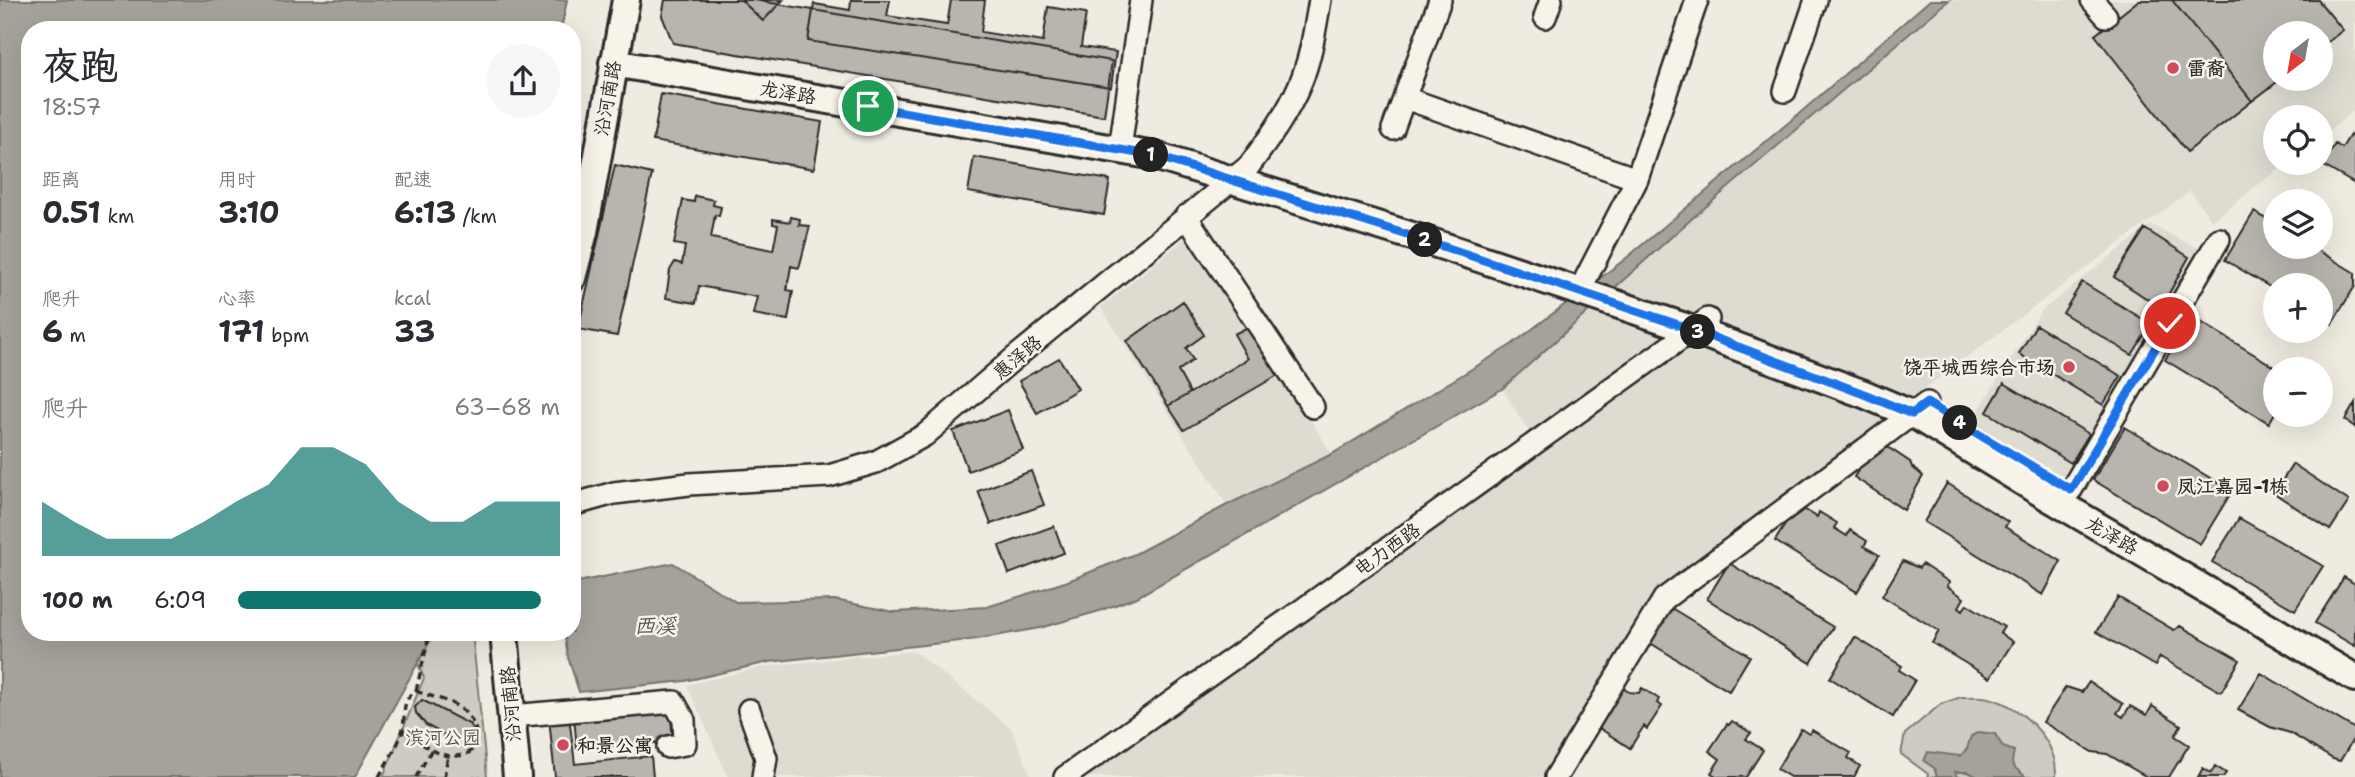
<!DOCTYPE html>
<html lang="zh">
<meta charset="utf-8">
<style>
:root{--surface:#fff;--page:#f7f7f7;--text:#2b2b33;--muted:#7c7c81;--accent:#0f766e}
body{margin:0;font-family:"Shantell Sans","LXGW WenKai TC",sans-serif;background:var(--page);color:var(--text);height:100vh;display:flex;flex-direction:column;font-size:26px;white-space:nowrap}
*{box-sizing:border-box;margin:0}
p{font-size:23px;color:var(--muted)}
.icon{flex:none;width:38px;height:38px;fill:none;stroke:currentColor;stroke-width:2;stroke-linecap:round;stroke-linejoin:round}
.map{position:relative;flex:1;overflow:hidden}
.sheet{position:absolute;left:21px;top:21px;width:560px;height:620px;display:flex;flex-direction:column;background:var(--surface);border-radius:28px;box-shadow:0 7px 28px #0002}
.sheet>*{flex:none}
.needle{width:46px;rotate:211deg}
.tools{position:absolute;left:2263px;top:21px;display:grid;gap:14px}
.tools a{display:grid;place-items:center;width:70px;height:70px;border-radius:50%;background:var(--surface);box-shadow:0 7px 28px #0002;font-size:35px}
.pin{position:absolute;display:grid;place-items:center;width:60px;height:60px;color:#fff;margin:-30px;border:4px solid #fff;border-radius:50%;box-shadow:0 2px 7px #0007}
.km{position:absolute;width:35px;height:35px;margin:-18px;border-radius:50%;background:#222;color:#fff;font-size:19px;line-height:35px;text-align:center}
.round{display:grid;place-items:center;flex:none;width:74px;height:74px;border-radius:37px;background:var(--page)}
.headline{display:flex;align-items:center;justify-content:space-between;height:119px;padding:0 21px}
h1{font-size:38px;font-weight:700;line-height:52px}
.figures{display:grid;grid-template-columns:repeat(3,1fr);gap:10px;height:119px;padding:7px 21px}
.figures div{display:grid;align-content:center}
.figures b{font-size:30px;font-weight:700}
.figures small{font-size:19px;font-weight:400}
.figures p{font-size:19px}
.chart{height:196px;padding:14px 21px}
.chart p{display:flex;justify-content:space-between}
.chart svg{width:100%;height:126px;margin-top:7px;fill:var(--accent);opacity:.7}
ul{padding:0 21px;list-style:none;font-size:23px}
li{display:grid;grid-template-columns:112px 84px 1fr;align-items:center;height:52px}
li i{height:18px;border-radius:9px;background:var(--accent)}
.map>svg:first-child{display:block}
.built{fill:#dedbd1;fill-rule:evenodd}
.green{fill:#cfcbc2;stroke:#7d7b76;stroke-width:2}
.water{fill:#a4a29a;stroke:#74726e;stroke-width:2}
.building{fill:#b8b5ae;stroke:#2b2b2b;stroke-width:2}
.lines{fill:none;stroke-linecap:round;stroke-linejoin:round}
.minor-casing{stroke:#2b2b2b;stroke-width:26}
.major-casing{stroke:#2b2b2b;stroke-width:32}
.path{stroke:#2b2b2b;stroke-width:3.5;stroke-dasharray:7 5;stroke-linecap:butt}
.minor{stroke:#f7f3e8;stroke-width:21}
.major{stroke:#f7f3e8;stroke-width:26}
.route-casing{stroke:#fff;stroke-width:14}
.route{stroke:#1a73e8;stroke-width:9}
.poi-dot{fill:#d1495b;stroke:#f7f3e8;stroke-width:2.5}
.labels{text-anchor:middle;stroke-width:5;stroke-linejoin:round;paint-order:stroke}
.poi-label{font-size:19px;font-weight:bold;fill:#2b2b2b;stroke:#f7f3e8;text-anchor:start}
.street-label{font-size:19px;fill:#2b2b2b;stroke:#f7f3e8}
.park-label{font-size:19px;fill:#545351;stroke:#f7f3e8}
.water-label{font-size:21px;font-style:italic;fill:#555552;stroke:#f7f3e8}
</style>
<div class="map">
<svg width="2355" height="777" viewBox="0 0 2355 777">
<rect width="100%" height="100%" fill="#efebe0"/>
<filter id="ink" filterUnits="userSpaceOnUse"><feTurbulence type="fractalNoise" baseFrequency=".0143" numOctaves="2"/><feDisplacementMap in="SourceGraphic" scale="14" xChannelSelector="R" yChannelSelector="G"/><feConvolveMatrix kernelMatrix="1 2 1 2 8 2 1 2 1" color-interpolation-filters="sRGB"/></filter>
<g filter="url(#ink)">
<path class="built" d="M 1949,0 L 2355,0 L 2355,110 L 2321,137 L 2320,117 L 2275,117 L 2275,163 L 2287,163 L 2271,175 L 2212,221 L 2190,191 L 1957,364 L 1656,592 L 1542,777 L 1050,777 L 1532,436 L 1502,389 L 1688,222 ZM 2275,33 L 2320,33 L 2320,79 L 2275,79 Z
M 2151,225 L 2202,250 L 2066,479 L 1971,422 L 2041,311 Z
M 1188,236 L 1217,274 L 1332,454 L 1227,505 L 1101,307 Z
M 914,651 L 1011,728 L 1032,777 L 728,777 L 687,685 L 768,666 Z"/>
<path class="green" d="M 414,632 L 472,632 L 487,777 L 383,777 L 424,678 L 411,648 Z
M 1961,697 C 1970,697 1980,696 1989,698 C 2022,707 2058,740 2056,777 L 1927,777 L 1928,774 L 1901,754 L 1905,734 L 1941,704 Z"/>
<path class="water" d="M 0,0 L 567,0 L 561,30 L 30,30 L 30,632 L 435,632 L 355,777 L 0,777 Z
M 1930,0 L 1949,0 L 1688,222 L 1502,389 L 1137,597 L 1096,612 L 1040,628 L 978,639 L 769,662 L 685,681 L 579,692 L 568,657 L 564,632 L 572,632 L 572,583 L 673,563 L 736,602 L 835,600 L 894,612 L 987,607 L 1068,581 L 1135,554 L 1227,505 L 1332,454 L 1511,345 L 1624,260 L 1800,113 Z
M 1979,732 L 1995,734 L 2003,747 L 2014,751 L 2012,762 L 2014,767 L 2026,777 L 1978,777 L 1968,772 L 1955,772 L 1957,777 L 1937,777 L 1934,768 L 1924,761 L 1928,752 L 1960,756 L 1967,749 L 1971,736 Z"/>
<path class="building" d="M 665,0 L 754,0 L 1112,61 L 1104,116 L 673,43 L 662,16 Z
M 741,0 L 783,0 L 763,21 Z
M 851,0 L 890,0 L 887,16 L 947,25 L 951,0 L 985,0 L 981,32 L 1043,42 L 1048,7 L 1086,13 L 1081,47 L 1116,52 L 1111,87 L 808,41 L 814,4 L 850,10 Z
M 2139,0 L 2172,0 L 2252,101 L 2187,152 L 2095,35 Z
M 2172,0 L 2318,0 L 2343,30 L 2320,48 L 2320,33 L 2275,33 L 2275,79 L 2281,79 L 2252,101 Z
M 661,94 L 822,122 L 814,169 L 653,141 Z
M 2350,135 L 2355,139 L 2355,184 L 2322,165 L 2335,144 L 2342,148 Z
M 974,157 L 1110,180 L 1104,215 L 968,192 Z
M 615,165 L 652,174 L 617,336 L 578,329 Z
M 695,196 L 714,200 L 713,205 L 721,207 L 719,216 L 715,215 L 711,238 L 773,250 L 778,225 L 773,224 L 773,219 L 790,222 L 791,217 L 800,219 L 799,225 L 810,226 L 799,268 L 791,266 L 787,290 L 793,291 L 788,320 L 753,314 L 757,297 L 699,286 L 696,303 L 666,298 L 670,270 L 675,262 L 682,264 L 685,246 L 674,244 L 683,200 L 694,202 Z
M 2254,212 L 2275,224 L 2275,247 L 2312,247 L 2355,273 L 2355,286 L 2332,324 L 2320,317 L 2320,285 L 2275,285 L 2275,290 L 2225,260 Z
M 2145,229 L 2189,257 L 2161,308 L 2114,277 Z
M 2082,282 L 2151,324 L 2132,355 L 2063,313 Z
M 1183,301 L 1204,335 L 1186,348 L 1193,360 L 1178,371 L 1190,393 L 1168,406 L 1127,341 Z
M 2191,316 L 2278,369 L 2275,369 L 2275,413 L 2269,423 L 2165,360 Z
M 2036,325 L 2121,376 L 2103,405 L 2019,354 Z
M 1248,327 L 1278,375 L 1184,430 L 1168,406 L 1248,359 L 1234,334 Z
M 1059,358 L 1078,389 L 1037,413 L 1019,381 Z
M 2004,383 L 2089,434 L 2071,463 L 1987,412 Z
M 2355,403 L 2355,427 L 2345,420 Z
M 1008,410 L 1023,450 L 968,471 L 953,431 Z
M 2125,427 L 2232,491 L 2200,544 L 2093,480 Z
M 1875,444 L 1889,448 L 1910,462 L 1912,467 L 1923,476 L 1904,510 L 1854,477 Z
M 2293,464 L 2349,501 L 2330,530 L 2274,493 Z
M 1031,471 L 1044,505 L 991,524 L 978,491 Z
M 1947,483 L 2008,522 L 2005,527 L 2061,561 L 2043,595 L 1924,522 Z
M 1797,505 L 1817,517 L 1819,512 L 1837,523 L 1834,528 L 1847,536 L 1850,530 L 1867,541 L 1864,546 L 1879,555 L 1857,592 L 1775,541 Z
M 2239,518 L 2323,566 L 2295,610 L 2212,562 Z
M 1054,526 L 1064,553 L 1009,574 L 999,546 Z
M 1903,561 L 1919,568 L 1922,564 L 1949,582 L 1947,586 L 1964,598 L 1959,607 L 1963,610 L 1967,604 L 2004,627 L 2000,633 L 2013,642 L 1990,678 L 1932,643 L 1939,631 L 1882,596 Z
M 1729,563 L 1833,627 L 1811,663 L 1707,599 Z
M 2344,577 L 2355,584 L 2355,646 L 2315,623 Z
M 2118,597 L 2174,630 L 2180,626 L 2240,660 L 2221,692 L 2160,657 L 2155,666 L 2096,632 Z
M 1668,606 L 1750,656 L 1729,691 L 1647,641 Z
M 1855,637 L 1902,666 L 1899,670 L 1915,680 L 1893,717 L 1830,678 Z
M 2261,673 L 2355,729 L 2355,736 L 2340,761 L 2333,759 L 2290,733 L 2270,727 L 2238,710 Z
M 2089,682 L 2123,704 L 2117,713 L 2123,717 L 2130,706 L 2147,715 L 2152,706 L 2181,725 L 2175,736 L 2189,745 L 2169,777 L 2147,777 L 2107,754 L 2092,752 L 2043,722 L 2066,687 L 2082,692 Z
M 1621,687 L 1629,692 L 1639,693 L 1642,688 L 1659,699 L 1657,703 L 1662,706 L 1647,729 L 1644,726 L 1630,748 L 1596,726 Z
M 422,700 L 469,724 L 474,730 L 470,738 L 463,740 L 446,736 L 426,725 L 416,713 L 415,707 Z
M 670,707 L 673,741 L 577,749 L 574,717 Z
M 569,716 L 575,764 L 651,756 L 653,777 L 555,777 L 549,718 Z
M 1732,721 L 1751,733 L 1746,739 L 1763,750 L 1746,777 L 1718,777 L 1711,773 L 1720,759 L 1709,751 L 1727,724 L 1729,725 Z
M 1801,729 L 1809,734 L 1812,730 L 1851,753 L 1848,758 L 1860,766 L 1854,777 L 1790,777 L 1777,769 Z
M 2215,766 L 2226,773 L 2223,777 L 2198,777 L 2203,768 L 2211,773 Z"/>
<g class="lines">
<defs>
<path id="minor" d="M 2092,0 L 2106,16
M 1545,17 L 1551,0
M 1785,91 L 1816,0
M 1405,98 L 1637,179
M 1393,129 L 1440,0
M 1120,149 L 1141,0
M 1186,216 L 1313,407
M 1586,278 L 1637,179 L 1697,0
M 2071,490 L 2219,239
M 572,505 L 614,493 L 689,484 L 829,476 L 876,462 L 925,435 L 1012,360 L 1249,166 C 1268,140 1287,115 1300,84 C 1311,58 1315,28 1320,0
M 749,710 L 766,758 L 763,777
M 511,716 L 674,702 L 684,720 L 685,744 L 668,747
M 1065,777 L 1299,612 L 1708,319
M 1556,777 L 1664,599 L 1927,403"/>
<path id="major" d="M 613,63 L 1155,156 L 1428,241 L 1682,326 L 1864,394 L 1918,417 L 2033,488 L 2355,678
M 572,278 L 584,232 L 626,0
M 504,632 L 517,777"/>
</defs>
<use href="#minor" class="minor-casing"/>
<use href="#major" class="major-casing"/>
<path class="path" d="M 416,691 L 430,632
M 379,777 C 386,763 398,747 402,732 C 407,716 399,701 416,691 C 428,696 445,699 457,706 C 481,721 488,758 451,756 C 434,755 416,739 403,731
M 416,777 L 432,749
M 444,777 L 448,756"/>
<use href="#minor" class="minor"/>
<use href="#major" class="major"/>
</g>
</g>
<g class="lines" filter="url(#ink)">
<defs>
<path id="route" d="M 868,106 L 1155,156 L 1427,241 L 1682,326 L 1864,394 L 1912,414 L 1927,403 L 2071,490 L 2170,323"/>
</defs>
<use href="#route" class="route-casing"/>
<use href="#route" class="route"/>
</g>
<g class="poi-dot">
<circle cx="2173" cy="68" r="7"/>
<circle cx="2069" cy="367" r="7"/>
<circle cx="2163" cy="486" r="7"/>
<circle cx="563" cy="745" r="7"/>
</g>
<g class="labels">
<g class="poi-label">
<text x="2187" y="75">雷裔</text>
<text x="2055" y="374" text-anchor="end">饶平城西综合市场</text>
<text x="2177" y="493">凤江嘉园-1栋</text>
<text x="577" y="752">和景公寓</text>
</g>
<g class="street-label">
<text transform="translate(788 92) rotate(10)" y="7">龙泽路</text>
<text transform="translate(607 98) rotate(-80)" y="7">沿河南路</text>
<text transform="translate(1017 357) rotate(-40)" y="7">惠泽路</text>
<text transform="translate(2112 535) rotate(30)" y="7">龙泽路</text>
<text transform="translate(1387 549) rotate(-36)" y="7">电力西路</text>
<text transform="translate(510 704) rotate(-95)" y="7">沿河南路</text>
</g>
<g class="park-label">
<text x="443" y="744">滨河公园</text>
</g>
<g class="water-label">
<text x="655" y="633">西溪</text>
</g>
</g>
</svg>
<div class="tools">
<a><svg class="needle" viewBox="-14 -14 28 28"><path d="M0-13l5 13h-10z" fill="#e53935"/><path d="M0 13l5-13h-10z" fill="#7c7c81"/></svg></a>
<a><svg class="icon" aria-label="locate" viewBox="0 0 24 24"><circle cx="12" cy="12" r="6"/><path d="M12 2v4M12 18v4M2 12h4M18 12h4"/></svg></a>
<a><svg class="icon" aria-label="layers" viewBox="0 0 24 24"><path d="M12 4l9 5-9 5-9-5zM3 14l9 5 9-5"/></svg></a>
<a>+</a>
<a>−</a>
</div>
<div class="pin" style="left:868px;top:106px;background:#1e9e55"><svg class="icon" aria-label="arrive" viewBox="0 0 24 24"><path d="M6 21V4h12l-3 4 3 4H6"/></svg></div>
<div class="pin" style="left:2170px;top:323px;background:#d93025"><svg class="icon" aria-label="check" viewBox="0 0 24 24"><path d="M5 12l5 5 9-10"/></svg></div>
<b class="km" style="left:1151px;top:155px">1</b>
<b class="km" style="left:1425px;top:240px">2</b>
<b class="km" style="left:1698px;top:332px">3</b>
<b class="km" style="left:1960px;top:423px">4</b>
<section class="sheet">
<div class="headline"><div><h1>夜跑</h1><p>18:57</p></div><a class="round"><svg class="icon" aria-label="share" viewBox="0 0 24 24"><path d="M12 15V3M7 8l5-5 5 5M5 13v7h14v-7"/></svg></a></div>
<div class="figures">
<div><p>距离</p><b>0.51<small> km</small></b></div>
<div><p>用时</p><b>3:10</b></div>
<div><p>配速</p><b>6:13<small> /km</small></b></div>
</div>
<div class="figures">
<div><p>爬升</p><b>6<small> m</small></b></div>
<div><p>心率</p><b>171<small> bpm</small></b></div>
<div><p>kcal</p><b>33</b></div>
</div>
<div class="chart"><p><span>爬升</span>63–68 m</p>
<svg viewBox="0 0 160 44" preserveAspectRatio="none"><path d="M0 44V25L10 32L20 38L30 38L40 38L50 32L60 25L70 19L80 6L90 6L100 12L110 25L120 32L130 32L140 25L150 25L160 25V44z"/></svg>
</div>
<ul>
<li><b>100 m</b>6:09<i style="width:94%"></i></li>
</ul>
</section>
</div>
